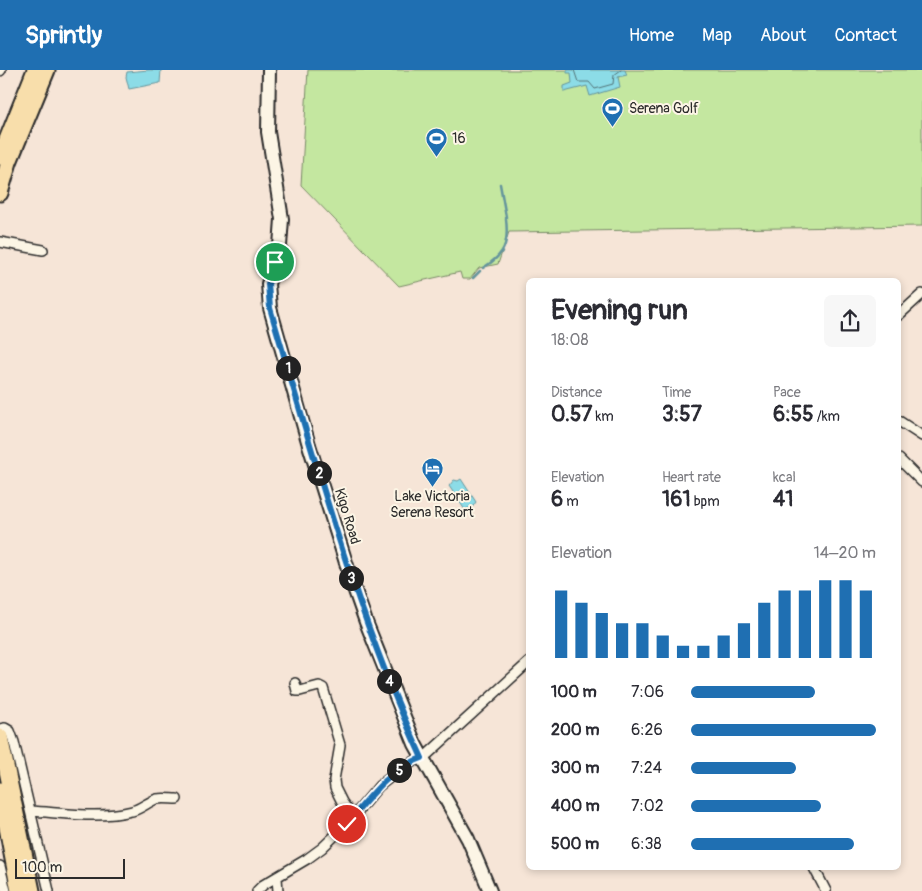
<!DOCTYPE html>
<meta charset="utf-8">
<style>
:root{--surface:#fff;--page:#f7f7f7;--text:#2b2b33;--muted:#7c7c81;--accent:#1f6fb2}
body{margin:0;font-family:Pangolin,sans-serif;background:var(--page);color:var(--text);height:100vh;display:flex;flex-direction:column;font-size:19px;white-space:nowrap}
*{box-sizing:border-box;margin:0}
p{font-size:16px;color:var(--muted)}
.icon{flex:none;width:28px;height:28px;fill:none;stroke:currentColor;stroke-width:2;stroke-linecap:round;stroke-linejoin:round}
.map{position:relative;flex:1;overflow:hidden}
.details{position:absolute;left:526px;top:208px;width:375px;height:592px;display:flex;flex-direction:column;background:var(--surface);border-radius:8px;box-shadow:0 2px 8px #0003}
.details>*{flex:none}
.scale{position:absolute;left:15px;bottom:12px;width:110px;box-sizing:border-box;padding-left:5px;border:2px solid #2b2b2b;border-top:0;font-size:14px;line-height:18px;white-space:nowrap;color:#2b2b2b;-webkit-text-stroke:4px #fcf5e5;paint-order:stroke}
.pin{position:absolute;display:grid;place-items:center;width:42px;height:42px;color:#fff;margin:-21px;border:2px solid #fff;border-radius:50%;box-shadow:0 1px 5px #0007}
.km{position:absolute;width:25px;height:25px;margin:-12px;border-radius:50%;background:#222;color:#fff;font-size:14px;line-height:25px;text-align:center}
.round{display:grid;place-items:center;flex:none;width:52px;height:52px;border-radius:8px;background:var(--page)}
.head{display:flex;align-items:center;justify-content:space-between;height:85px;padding:0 25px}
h1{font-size:28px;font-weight:700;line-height:38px}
.metrics{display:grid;grid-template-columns:repeat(3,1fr);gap:8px;height:85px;padding:5px 25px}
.metrics div{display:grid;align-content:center}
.metrics b{font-size:21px;font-weight:700}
.metrics small{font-size:14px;font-weight:400}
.metrics p{font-size:14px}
.chart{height:140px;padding:10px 25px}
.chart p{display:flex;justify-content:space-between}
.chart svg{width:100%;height:90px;margin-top:5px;stroke:var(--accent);stroke-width:6}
ul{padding:0 25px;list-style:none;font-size:16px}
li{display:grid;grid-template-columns:80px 60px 1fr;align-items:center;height:38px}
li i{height:12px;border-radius:6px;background:var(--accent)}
header{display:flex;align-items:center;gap:30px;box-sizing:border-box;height:70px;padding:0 25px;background:var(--accent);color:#fff}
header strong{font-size:24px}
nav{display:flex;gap:28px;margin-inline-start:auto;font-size:18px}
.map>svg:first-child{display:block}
.green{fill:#c4e7a0;stroke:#788966}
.water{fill:#8cdce7;stroke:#65959c}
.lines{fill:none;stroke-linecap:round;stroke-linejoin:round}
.shore{stroke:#527276;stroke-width:1}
.stream{stroke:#65959c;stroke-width:2.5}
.street-casing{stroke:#2b2b2b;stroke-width:12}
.secondary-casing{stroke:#2b2b2b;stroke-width:16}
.highway-casing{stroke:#2b2b2b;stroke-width:19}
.street{stroke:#fcf5e5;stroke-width:9}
.secondary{stroke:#fcf5e5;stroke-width:12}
.highway{stroke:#f8deab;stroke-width:15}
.route-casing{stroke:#fff;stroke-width:10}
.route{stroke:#1f6fb2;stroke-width:6}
.labels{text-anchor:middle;stroke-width:4;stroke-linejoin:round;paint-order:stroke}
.poi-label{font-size:14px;fill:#2b2b2b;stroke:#fcf5e5;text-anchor:start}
.street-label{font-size:14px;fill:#2b2b2b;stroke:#fcf5e5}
</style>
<header>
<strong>Sprintly</strong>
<nav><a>Home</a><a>Map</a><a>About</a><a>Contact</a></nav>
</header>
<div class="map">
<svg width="922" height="821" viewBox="0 0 922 821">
<rect width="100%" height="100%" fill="#f6e5d7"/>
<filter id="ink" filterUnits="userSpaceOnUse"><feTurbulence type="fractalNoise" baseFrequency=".02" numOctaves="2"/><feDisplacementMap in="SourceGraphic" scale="10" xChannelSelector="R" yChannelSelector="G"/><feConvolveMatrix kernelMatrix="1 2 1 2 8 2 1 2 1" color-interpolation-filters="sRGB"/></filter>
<g filter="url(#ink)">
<path class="green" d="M 308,0 L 922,0 L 922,156 L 509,162 L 498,194 L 479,198 L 470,209 L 462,209 L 460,202 L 399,216 L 301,115 Z"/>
<path class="water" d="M 149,0 L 161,0 L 160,13 L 129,19 L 126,7 L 127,2 Z
M 567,0 L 625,0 L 627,5 L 618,7 L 620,17 L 590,26 L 587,16 L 564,22 L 564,16 L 572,13 L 571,3 L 567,3 Z
M 461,409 L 476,432 L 471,439 L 468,438 L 465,440 L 449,416 L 454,410 L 458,411 Z"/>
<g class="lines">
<path class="shore" d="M 574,0 L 578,12 L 589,12 L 595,19 L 613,14 L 614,5 L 621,0"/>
<path class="stream" d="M 500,114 L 506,147
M 483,198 C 504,185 509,175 506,149
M 473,208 L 480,201"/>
<defs>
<path id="street" d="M 0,1 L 1,0
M 0,172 L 43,180
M 899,245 L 922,224
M 899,351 L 922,366
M 899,389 L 922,412
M 295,613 L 297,621 L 300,621 L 319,616 L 323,618 L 340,675 L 334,710 L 335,718 L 342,732 L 353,747
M 0,659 L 5,658 L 10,661 L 14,672 L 49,821
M 31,741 C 64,743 100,749 132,741 C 141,739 149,731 157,729 C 163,728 171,729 177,729
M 0,796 L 6,821
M 814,798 L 826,821
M 277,808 L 278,821
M 257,821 L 263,815 L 307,789 L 322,778 L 347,754 L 379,716 L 405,696 L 428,684 L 529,592"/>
<path id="secondary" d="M 269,0 L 268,62 L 282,149 L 280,176 L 268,214 L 270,238 L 309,375 L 353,515 L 366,552 L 415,674 L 468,769 L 490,821"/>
<path id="highway" d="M 0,87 L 35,0
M 0,123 L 9,92 L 47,0
M 0,667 L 32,821
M 0,720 L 19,821"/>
</defs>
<use href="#street" class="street-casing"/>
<use href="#secondary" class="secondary-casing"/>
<use href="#highway" class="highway-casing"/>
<use href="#street" class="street"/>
<use href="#secondary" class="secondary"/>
<use href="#highway" class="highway"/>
</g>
</g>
<g class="lines" filter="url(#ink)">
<defs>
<path id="route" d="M 275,192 L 268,214 L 270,238 C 315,389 355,544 422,688 C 389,699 368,729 347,754"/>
</defs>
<use href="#route" class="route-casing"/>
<use href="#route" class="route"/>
</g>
<defs>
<symbol id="stadium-pin" viewBox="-11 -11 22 30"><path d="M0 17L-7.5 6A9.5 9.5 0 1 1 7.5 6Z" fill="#1f6fb2" stroke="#fcf5e5"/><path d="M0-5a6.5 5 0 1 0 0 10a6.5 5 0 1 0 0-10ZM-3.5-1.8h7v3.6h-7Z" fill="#fff"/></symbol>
<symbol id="hotel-pin" viewBox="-11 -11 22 30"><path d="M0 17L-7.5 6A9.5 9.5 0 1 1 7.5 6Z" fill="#1f6fb2" stroke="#fcf5e5"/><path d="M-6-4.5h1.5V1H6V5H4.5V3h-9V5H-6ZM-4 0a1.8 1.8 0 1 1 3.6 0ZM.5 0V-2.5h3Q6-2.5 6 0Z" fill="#fff"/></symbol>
</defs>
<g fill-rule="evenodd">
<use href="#stadium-pin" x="600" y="26" width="25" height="34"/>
<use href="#stadium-pin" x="424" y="56" width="25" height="34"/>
<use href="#hotel-pin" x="420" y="386" width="25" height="34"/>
</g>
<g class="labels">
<g class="poi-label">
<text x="629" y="43">Serena Golf</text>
<text x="452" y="73">16</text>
<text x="432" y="431" text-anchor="middle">Lake Victoria<tspan x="432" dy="16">Serena Resort</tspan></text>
</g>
<g class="street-label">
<text transform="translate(348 446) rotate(73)" y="5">Kigo Road</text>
</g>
</g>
</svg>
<div class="scale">100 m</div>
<div class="pin" style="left:275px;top:192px;background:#1e9e55"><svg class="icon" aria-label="arrive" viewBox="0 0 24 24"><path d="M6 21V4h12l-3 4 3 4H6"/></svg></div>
<div class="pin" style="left:347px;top:754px;background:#d93025"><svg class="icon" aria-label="check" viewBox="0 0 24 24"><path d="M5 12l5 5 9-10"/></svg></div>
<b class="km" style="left:288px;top:298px">1</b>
<b class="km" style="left:319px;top:403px">2</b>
<b class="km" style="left:351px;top:508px">3</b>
<b class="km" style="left:389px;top:611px">4</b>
<b class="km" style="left:399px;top:700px">5</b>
<section class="details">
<div class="head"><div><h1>Evening run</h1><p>18:08</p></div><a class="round"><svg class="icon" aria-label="share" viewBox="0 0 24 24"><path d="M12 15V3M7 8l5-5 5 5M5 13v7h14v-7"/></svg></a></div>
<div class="metrics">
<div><p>Distance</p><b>0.57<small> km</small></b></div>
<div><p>Time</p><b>3:57</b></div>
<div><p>Pace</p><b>6:55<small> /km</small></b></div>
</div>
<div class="metrics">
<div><p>Elevation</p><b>6<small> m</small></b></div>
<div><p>Heart rate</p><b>161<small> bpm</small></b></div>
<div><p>kcal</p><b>41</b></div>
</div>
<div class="chart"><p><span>Elevation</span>14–20 m</p>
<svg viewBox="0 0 160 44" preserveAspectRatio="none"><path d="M5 44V11M15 44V17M25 44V22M35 44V27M45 44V27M55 44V33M65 44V38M75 44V38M85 44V33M95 44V27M105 44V17M115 44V11M125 44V11M135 44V6M145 44V6M155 44V11"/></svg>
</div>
<ul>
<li><b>100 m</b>7:06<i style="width:67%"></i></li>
<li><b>200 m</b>6:26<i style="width:100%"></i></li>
<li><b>300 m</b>7:24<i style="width:57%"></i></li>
<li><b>400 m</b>7:02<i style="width:70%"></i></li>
<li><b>500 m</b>6:38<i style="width:88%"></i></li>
</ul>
</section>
</div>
